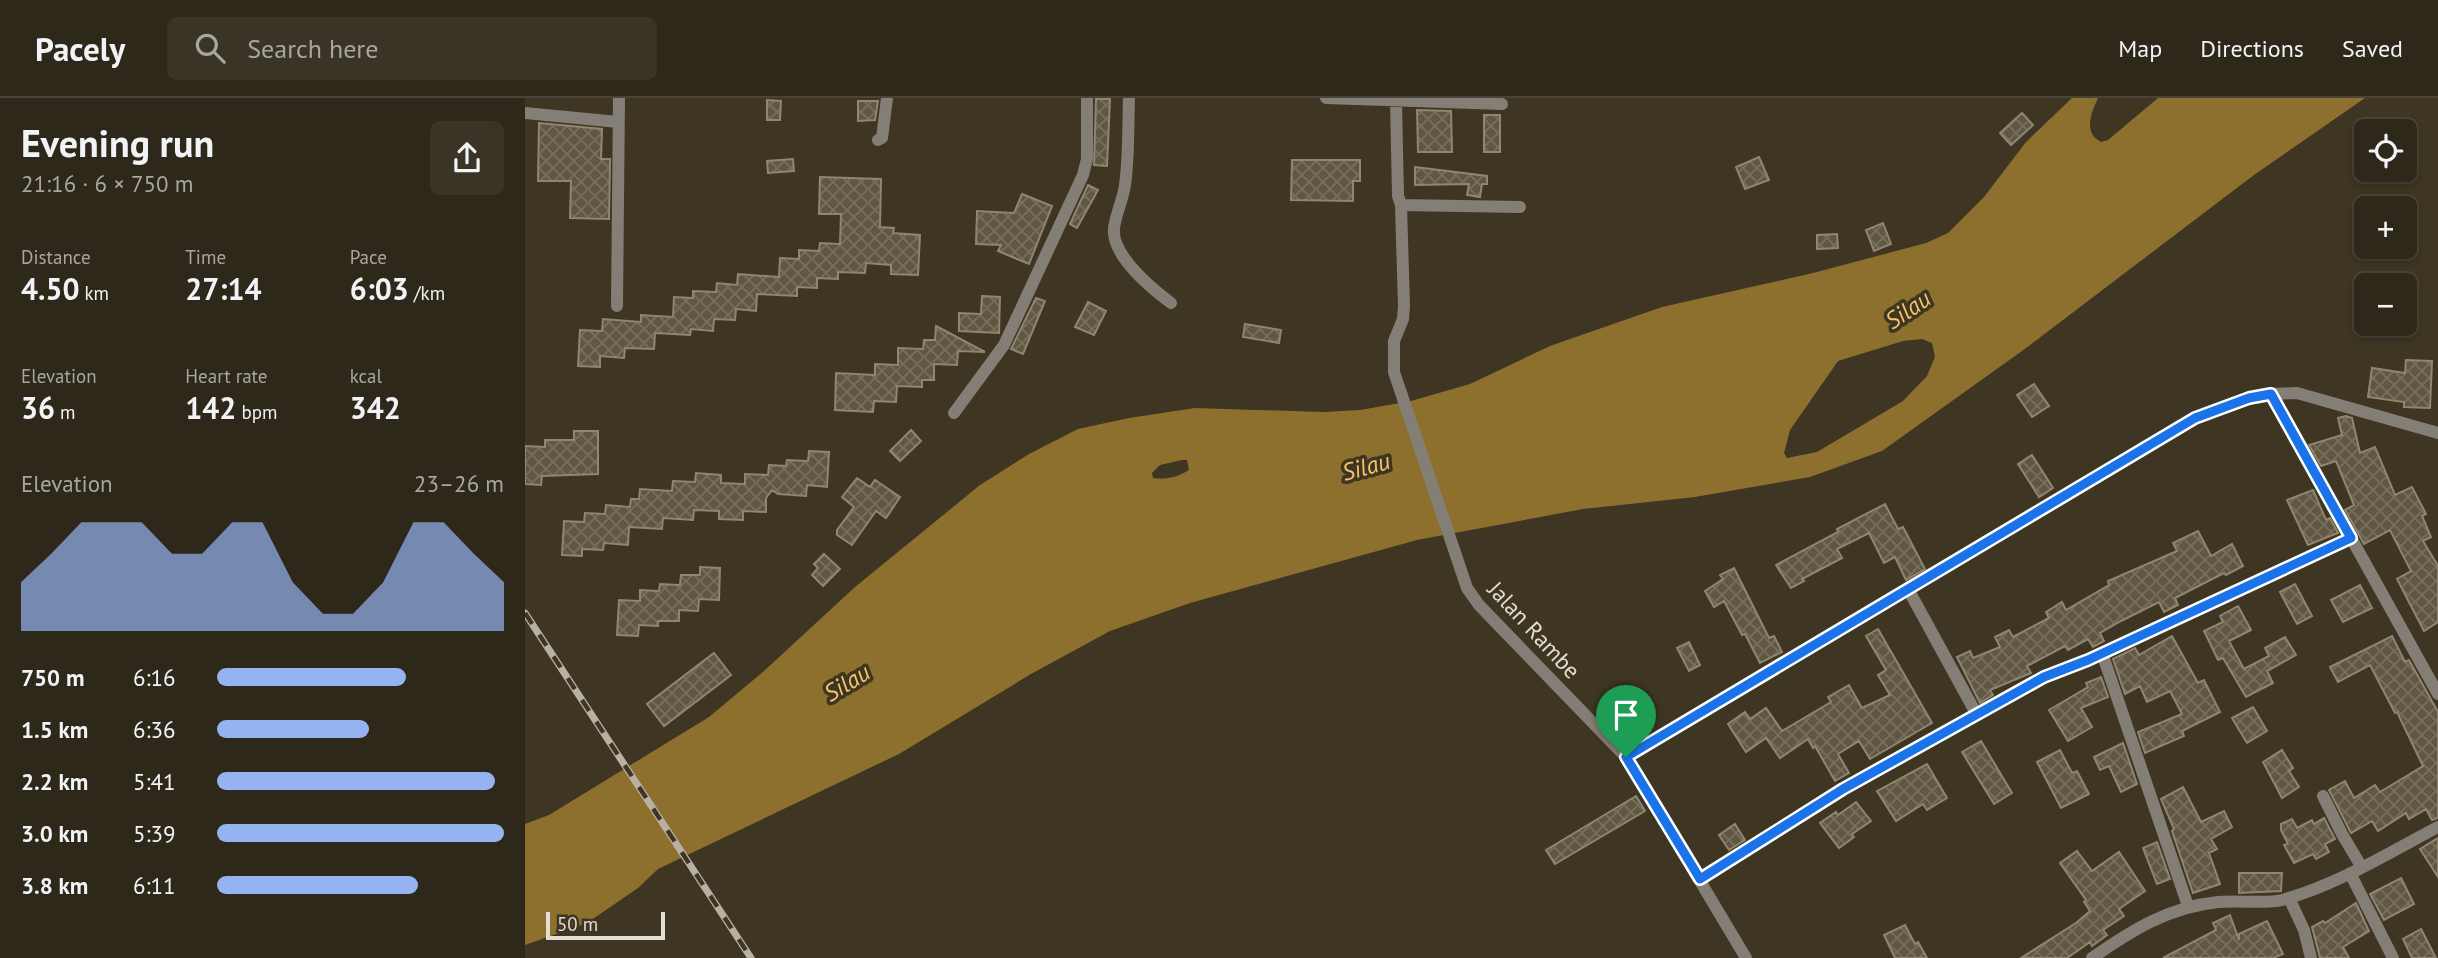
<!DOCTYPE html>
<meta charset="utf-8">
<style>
:root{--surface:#2e281a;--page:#3a3427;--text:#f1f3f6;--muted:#a7a6a2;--line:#494439;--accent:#95b2f1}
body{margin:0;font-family:"PT Sans",sans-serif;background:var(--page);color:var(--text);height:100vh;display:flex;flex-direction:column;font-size:26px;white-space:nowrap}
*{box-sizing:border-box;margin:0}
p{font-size:23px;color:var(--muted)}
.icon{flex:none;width:38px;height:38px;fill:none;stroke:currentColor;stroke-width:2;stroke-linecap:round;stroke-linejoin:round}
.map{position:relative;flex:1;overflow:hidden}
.drawer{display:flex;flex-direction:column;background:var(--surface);width:525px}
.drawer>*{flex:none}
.tools{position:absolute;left:1829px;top:21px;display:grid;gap:14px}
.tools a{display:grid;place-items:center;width:63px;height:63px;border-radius:10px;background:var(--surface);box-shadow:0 4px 10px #0003,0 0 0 2px var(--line);font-size:35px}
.scale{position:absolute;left:21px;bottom:18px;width:119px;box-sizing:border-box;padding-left:7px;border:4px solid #e3ddd2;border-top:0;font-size:19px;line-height:24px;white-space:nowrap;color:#e3ddd2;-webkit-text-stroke:5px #3e3522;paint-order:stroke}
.pin{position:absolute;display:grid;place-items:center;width:60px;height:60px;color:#fff;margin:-72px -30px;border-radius:50% 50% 50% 0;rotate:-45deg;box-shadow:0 0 7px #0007}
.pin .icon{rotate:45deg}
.round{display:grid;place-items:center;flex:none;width:74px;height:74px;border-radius:10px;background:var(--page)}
.headline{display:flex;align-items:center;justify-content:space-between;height:119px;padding:0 21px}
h1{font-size:38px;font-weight:600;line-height:52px}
.metrics{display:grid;grid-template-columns:repeat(3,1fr);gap:10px;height:119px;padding:7px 21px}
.metrics div{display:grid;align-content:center}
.metrics b{font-size:30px;font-weight:600}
.metrics small{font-size:19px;font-weight:400}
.metrics p{font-size:19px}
.chart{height:196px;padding:14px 21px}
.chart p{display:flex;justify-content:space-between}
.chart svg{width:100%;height:126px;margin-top:7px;fill:var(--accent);opacity:.7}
ul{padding:0 21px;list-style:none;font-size:23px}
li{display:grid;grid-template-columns:112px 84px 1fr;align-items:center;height:52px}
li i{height:18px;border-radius:9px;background:var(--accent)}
header{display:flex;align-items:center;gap:42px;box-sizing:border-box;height:98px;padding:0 35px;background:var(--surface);border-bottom:2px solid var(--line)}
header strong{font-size:33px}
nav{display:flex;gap:38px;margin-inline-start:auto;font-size:24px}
.search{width:490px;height:63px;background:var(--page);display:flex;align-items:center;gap:18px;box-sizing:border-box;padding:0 24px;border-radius:10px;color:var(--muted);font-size:26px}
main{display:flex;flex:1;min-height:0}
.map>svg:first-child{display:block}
.water{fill:#8d702e;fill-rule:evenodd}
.building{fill:url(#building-cross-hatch);stroke:#8f8570;stroke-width:2}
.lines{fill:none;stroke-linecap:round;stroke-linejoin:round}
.street{stroke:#847f76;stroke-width:12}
.rail-casing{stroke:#b7b0a3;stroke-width:7}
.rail{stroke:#3e3522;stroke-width:4.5;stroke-dasharray:13;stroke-linecap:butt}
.route-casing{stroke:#fff;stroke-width:14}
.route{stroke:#1a73e8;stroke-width:9}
.labels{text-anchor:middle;stroke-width:7;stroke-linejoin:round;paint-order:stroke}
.street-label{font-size:23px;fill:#e3ddd2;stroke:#3e3522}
.water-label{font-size:24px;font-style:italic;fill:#f1c669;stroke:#3e3522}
</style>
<header>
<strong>Pacely</strong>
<div class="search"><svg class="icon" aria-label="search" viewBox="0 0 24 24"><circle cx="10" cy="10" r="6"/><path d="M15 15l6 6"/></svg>Search here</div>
<nav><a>Map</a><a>Directions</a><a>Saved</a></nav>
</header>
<main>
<section class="drawer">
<div class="headline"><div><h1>Evening run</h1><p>21:16 · 6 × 750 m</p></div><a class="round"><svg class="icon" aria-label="share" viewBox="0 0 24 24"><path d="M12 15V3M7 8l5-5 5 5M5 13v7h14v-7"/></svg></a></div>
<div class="metrics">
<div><p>Distance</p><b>4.50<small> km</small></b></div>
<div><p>Time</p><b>27:14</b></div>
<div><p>Pace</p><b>6:03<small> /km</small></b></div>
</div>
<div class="metrics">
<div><p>Elevation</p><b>36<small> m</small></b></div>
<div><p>Heart rate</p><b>142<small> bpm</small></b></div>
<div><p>kcal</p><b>342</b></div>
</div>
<div class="chart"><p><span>Elevation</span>23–26 m</p>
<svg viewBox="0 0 160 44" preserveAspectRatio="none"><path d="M0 44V27L10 17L20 6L30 6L40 6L50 17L60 17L70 6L80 6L90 27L100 38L110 38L120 27L130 6L140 6L150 17L160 27V44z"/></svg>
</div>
<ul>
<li><b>750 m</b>6:16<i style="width:66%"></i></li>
<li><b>1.5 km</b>6:36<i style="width:53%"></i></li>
<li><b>2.2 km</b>5:41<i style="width:97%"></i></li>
<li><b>3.0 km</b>5:39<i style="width:100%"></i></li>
<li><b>3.8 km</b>6:11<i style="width:70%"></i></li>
</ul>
</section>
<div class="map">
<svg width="1913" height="860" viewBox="0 0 1913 860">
<defs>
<pattern id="building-cross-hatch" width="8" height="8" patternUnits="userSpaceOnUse" patternTransform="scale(1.75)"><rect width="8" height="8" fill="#605743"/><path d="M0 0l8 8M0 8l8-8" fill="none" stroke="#776f5d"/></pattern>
</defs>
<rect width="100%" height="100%" fill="#3e3522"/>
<path class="water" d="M 1547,0 L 1573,0 C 1566,15 1558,35 1576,44 L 1583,42 L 1633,0 L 1840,0 L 1729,77 L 1497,253 L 1357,353 L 1285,379 L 1170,399 L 1058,411 L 892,442 L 665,505 L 585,533 L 506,576 L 374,656 L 133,771 L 113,790 L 62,825 L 0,847 L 0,726 L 24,717 L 184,619 L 239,573 L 330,489 L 455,387 L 504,356 L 553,331 L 604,320 L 670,310 L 798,314 L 835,312 L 886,303 L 945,286 L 1025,248 L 1137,209 L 1288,175 L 1401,145 L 1423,135 L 1459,99 L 1501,44 ZM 1397,241 L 1407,245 L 1410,259 L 1402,278 L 1378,303 L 1292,354 L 1262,360 L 1259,355 L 1265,332 L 1313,263 L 1378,243 ZM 657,362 L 662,362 L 664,372 C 653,379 641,382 628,380 L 627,375 L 635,367 Z"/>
<path class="building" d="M 571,1 L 585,1 L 582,68 L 569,67 Z
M 242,2 L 256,3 L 255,22 L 242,22 Z
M 333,3 L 353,3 L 350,22 L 333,23 Z
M 892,12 L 926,13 L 927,54 L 893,54 Z
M 1497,15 L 1508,27 L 1486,47 L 1475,35 Z
M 959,17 L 975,17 L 975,54 L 959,54 Z
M 14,25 L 77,31 L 76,61 L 85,61 L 84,121 L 45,120 L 46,83 L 13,83 Z
M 1234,59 L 1244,82 L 1220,91 L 1211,69 Z
M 268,61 L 269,73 L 243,75 L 242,63 Z
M 767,62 L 835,62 L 835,83 L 828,83 L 828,103 L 766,102 Z
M 890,69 L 962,78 L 962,86 L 957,86 L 955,99 L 942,97 L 944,86 L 890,87 Z
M 295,79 L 356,81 L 355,129 L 369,130 L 368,135 L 395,137 L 393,177 L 366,176 L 366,167 L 341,165 L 340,175 L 313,174 L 313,181 L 292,180 L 292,190 L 272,189 L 272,198 L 232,196 L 231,213 L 211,211 L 210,222 L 189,221 L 188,233 L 166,231 L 165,237 L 130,235 L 129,251 L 100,250 L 99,260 L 75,258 L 75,269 L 53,268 L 55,232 L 77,233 L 78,221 L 116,224 L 116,217 L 148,219 L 149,199 L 168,200 L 168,193 L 191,194 L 192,185 L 212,187 L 213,176 L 254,179 L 255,160 L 274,161 L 274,152 L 294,153 L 295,145 L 315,146 L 316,116 L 294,116 Z
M 563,87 L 573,92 L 552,130 L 545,126 Z
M 497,96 L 527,108 L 504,166 L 473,153 L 476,147 L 451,146 L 452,113 L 489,115 Z
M 1358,125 L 1366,146 L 1349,153 L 1341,132 Z
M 1312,136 L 1313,150 L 1292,151 L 1292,137 Z
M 457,198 L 475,199 L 474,235 L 434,233 L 434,215 L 456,216 Z
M 511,200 L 520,203 L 498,256 L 486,251 Z
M 563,204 L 581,213 L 569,237 L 550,229 Z
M 720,226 L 756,232 L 754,245 L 718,239 Z
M 411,228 L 460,254 L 433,253 L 432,267 L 409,266 L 409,282 L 397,282 L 397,289 L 372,288 L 371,304 L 349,303 L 348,314 L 310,312 L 311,275 L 350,277 L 350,266 L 373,267 L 373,250 L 398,251 L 399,242 L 410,242 Z
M 1881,262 L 1907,263 L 1905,310 L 1879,309 L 1879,304 L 1843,299 L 1847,270 L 1880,275 Z
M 1509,286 L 1524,308 L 1507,319 L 1492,297 Z
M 1821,318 L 1827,320 L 1835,355 L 1850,349 L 1870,397 L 1887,389 L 1901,416 L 1897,418 L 1906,439 L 1898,443 L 1913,468 L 1913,524 L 1899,533 L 1872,481 L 1886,473 L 1865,432 L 1839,446 L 1820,412 L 1829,407 L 1811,363 L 1796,368 L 1784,347 L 1817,337 L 1813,320 Z
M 386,332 L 396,343 L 375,363 L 365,353 Z
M 49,333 L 73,333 L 73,376 L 17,378 L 16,387 L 0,386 L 0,348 L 20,349 L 20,342 L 49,342 Z
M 284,353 L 304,354 L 302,389 L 282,387 L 281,398 L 253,396 L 247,392 L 241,400 L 241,414 L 218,413 L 218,422 L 194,421 L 194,413 L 169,412 L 168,422 L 138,420 L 137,431 L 104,429 L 103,447 L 79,445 L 78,452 L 57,451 L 57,458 L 37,457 L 39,423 L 59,424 L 60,415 L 80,416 L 81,407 L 105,409 L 106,401 L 114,401 L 115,391 L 147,393 L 148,383 L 170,384 L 171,375 L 196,377 L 196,385 L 220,386 L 220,376 L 243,377 L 244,367 L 261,368 L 262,362 L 283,363 Z
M 1507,357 L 1528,390 L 1514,399 L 1493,366 Z
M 332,380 L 345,389 L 350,382 L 375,399 L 361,420 L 351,413 L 327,447 L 312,437 L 312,432 L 329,409 L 317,399 Z
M 1788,392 L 1801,422 L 1805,420 L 1813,435 L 1783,447 L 1762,402 Z
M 1360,406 L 1373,431 L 1378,429 L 1400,471 L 1381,482 L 1370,459 L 1359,465 L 1344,435 L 1312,451 L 1317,460 L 1277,481 L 1279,483 L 1266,490 L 1251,467 L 1313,434 L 1312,431 Z
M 1673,433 L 1686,458 L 1707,446 L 1718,468 L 1701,477 L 1699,475 L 1650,500 L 1653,507 L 1639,514 L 1634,504 L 1596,523 L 1575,535 L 1579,543 L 1568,549 L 1563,541 L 1543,552 L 1540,548 L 1502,568 L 1506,575 L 1465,592 L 1468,597 L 1455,605 L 1432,559 L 1445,553 L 1448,560 L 1475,549 L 1470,539 L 1484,532 L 1488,539 L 1524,520 L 1521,514 L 1537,504 L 1541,512 L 1584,487 L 1583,483 L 1652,453 L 1648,445 Z
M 299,456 L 315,471 L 298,488 L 287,477 L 293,470 L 289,466 Z
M 175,469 L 195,470 L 194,502 L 174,501 L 173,513 L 154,512 L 154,523 L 133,523 L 133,528 L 114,527 L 113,538 L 92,537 L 94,502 L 115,503 L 115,492 L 134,493 L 135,486 L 155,487 L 156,477 L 175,477 Z
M 1209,470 L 1244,540 L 1249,538 L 1257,554 L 1235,565 L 1220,536 L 1217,537 L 1199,503 L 1189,509 L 1180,493 L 1198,481 L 1195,477 Z
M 1770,486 L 1787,518 L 1772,526 L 1755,494 Z
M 1835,487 L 1847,510 L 1818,524 L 1806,502 Z
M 1713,508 L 1726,532 L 1704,543 L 1719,571 L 1744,558 L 1740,550 L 1760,539 L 1771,557 L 1742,573 L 1748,585 L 1721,599 L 1698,560 L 1693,562 L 1679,533 L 1698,524 L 1695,518 Z
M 1353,531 L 1407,625 L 1345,661 L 1334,643 L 1313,656 L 1324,675 L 1310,683 L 1290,648 L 1288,650 L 1283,641 L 1255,660 L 1241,640 L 1221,654 L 1203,626 L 1220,614 L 1225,621 L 1241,610 L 1257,633 L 1306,604 L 1303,599 L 1324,587 L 1337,610 L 1365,597 L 1353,577 L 1361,572 L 1341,538 Z
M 1647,538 L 1673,585 L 1679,582 L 1695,614 L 1657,633 L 1659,638 L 1620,655 L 1613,634 L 1657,616 L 1645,593 L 1622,604 L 1615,588 L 1600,596 L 1588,561 L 1610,550 L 1614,557 Z
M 1867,538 L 1880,564 L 1884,562 L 1913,614 L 1913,720 L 1907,722 L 1901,711 L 1884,721 L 1881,715 L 1853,733 L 1847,723 L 1826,735 L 1804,692 L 1820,683 L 1829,700 L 1850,687 L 1855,694 L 1898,668 L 1872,614 L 1870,615 L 1845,567 L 1813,584 L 1805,569 Z
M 1164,544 L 1175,567 L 1164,573 L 1152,550 Z
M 189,555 L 206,577 L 139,628 L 122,606 Z
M 1576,579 L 1583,599 L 1556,610 L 1567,629 L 1543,643 L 1524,612 L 1563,589 L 1561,585 Z
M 1728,609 L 1742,633 L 1722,645 L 1707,620 Z
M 1456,643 L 1487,695 L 1469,706 L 1437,654 Z
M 1598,645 L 1612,686 L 1596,694 L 1584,668 L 1575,672 L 1569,659 Z
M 1535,652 L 1547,675 L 1552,673 L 1564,696 L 1536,710 L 1512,664 Z
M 1757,652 L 1768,670 L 1764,673 L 1774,689 L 1757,700 L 1738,664 Z
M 1402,666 L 1422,700 L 1402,712 L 1398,706 L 1371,723 L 1352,693 Z
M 1658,689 L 1676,724 L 1699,713 L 1707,729 L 1686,741 L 1692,751 L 1684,755 L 1695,786 L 1668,795 L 1647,733 L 1649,731 L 1636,701 Z
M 1111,698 L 1120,713 L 1030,766 L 1021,752 Z
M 1331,704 L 1346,723 L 1327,736 L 1329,739 L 1314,750 L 1295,725 L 1311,714 L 1313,717 Z
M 1799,720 L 1810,741 L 1800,746 L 1804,754 L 1791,761 L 1788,756 L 1769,765 L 1759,747 L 1763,746 L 1756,732 L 1756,726 L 1767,721 L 1772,730 L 1787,722 L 1789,726 Z
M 1210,726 L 1220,742 L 1204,752 L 1194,737 Z
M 1913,740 L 1913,779 L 1895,751 Z
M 1632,744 L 1645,781 L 1632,786 L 1618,750 Z
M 1552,753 L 1567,773 L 1594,754 L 1620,793 L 1594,811 L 1599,818 L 1578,832 L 1582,837 L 1567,848 L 1565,844 L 1542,860 L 1496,860 L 1551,825 L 1565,813 L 1559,804 L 1561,802 L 1535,765 Z
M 1714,775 L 1757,775 L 1756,793 L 1714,795 Z
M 1876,780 L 1889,806 L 1859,822 L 1845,796 Z
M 1831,805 L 1844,833 L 1818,849 L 1824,860 L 1795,860 L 1787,829 L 1798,823 L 1800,825 Z
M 1705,817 L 1714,842 L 1714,836 L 1742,823 L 1758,856 L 1748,860 L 1638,860 L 1691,832 L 1688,825 Z
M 1380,827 L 1390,846 L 1393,844 L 1402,860 L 1370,860 L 1359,837 Z
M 1896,831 L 1911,860 L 1887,860 L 1878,841 Z"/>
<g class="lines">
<path class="street" d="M 604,0 C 603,29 604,59 600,87 C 598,102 591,115 589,130 C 586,157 626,190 646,205
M 801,0 L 977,6
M 871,4 L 873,98 L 876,107 L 995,109
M 0,15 L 93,24
M 353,42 L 357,40 L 362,0
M 876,107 L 879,208 L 878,221 L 869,243 L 869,274 L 942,490 L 954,507 L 1101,659 L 1221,860
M 92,208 L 94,0
M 1746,296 L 1913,596
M 429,315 L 479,247 L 558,77 L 562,61 L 562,0
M 1383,491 L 1452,617
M 1577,555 L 1663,808
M 1101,659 L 1670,320 L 1724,301 L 1746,296 L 1772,295 L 1913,335
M 1798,698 L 1817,736 L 1836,768
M 1825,775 L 1868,860
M 1175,781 L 1318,691 L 1519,579 L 1563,562 L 1826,440
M 1764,800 L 1779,832 L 1786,860
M 1567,860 C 1607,832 1644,809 1693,804 C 1711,802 1743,806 1757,802 C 1812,787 1863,755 1913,729"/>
<defs>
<path id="rail" d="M 0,515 L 226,860"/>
</defs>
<use href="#rail" class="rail-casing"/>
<use href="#rail" class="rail"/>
</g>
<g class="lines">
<defs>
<path id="route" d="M 1746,296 L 1826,440 L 1563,562 L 1519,579 L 1318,691 L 1175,781 L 1101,659 L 1670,320 L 1724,300 Z"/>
</defs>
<use href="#route" class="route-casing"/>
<use href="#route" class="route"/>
</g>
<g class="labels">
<g class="street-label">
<text transform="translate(1009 532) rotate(47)" y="8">Jalan Rambe</text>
</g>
<g class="water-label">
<text transform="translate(1383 212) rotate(-34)" y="8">Silau</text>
<text transform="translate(841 369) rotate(-15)" y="8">Silau</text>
<text transform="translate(322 585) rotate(-31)" y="8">Silau</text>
</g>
</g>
</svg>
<div class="tools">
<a><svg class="icon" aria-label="locate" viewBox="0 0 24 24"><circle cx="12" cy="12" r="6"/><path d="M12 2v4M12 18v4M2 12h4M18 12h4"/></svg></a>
<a>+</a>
<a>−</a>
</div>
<div class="scale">50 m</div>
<div class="pin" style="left:1101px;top:659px;background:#1e9e55"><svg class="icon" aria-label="arrive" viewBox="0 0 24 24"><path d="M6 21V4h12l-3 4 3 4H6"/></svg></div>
</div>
</main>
